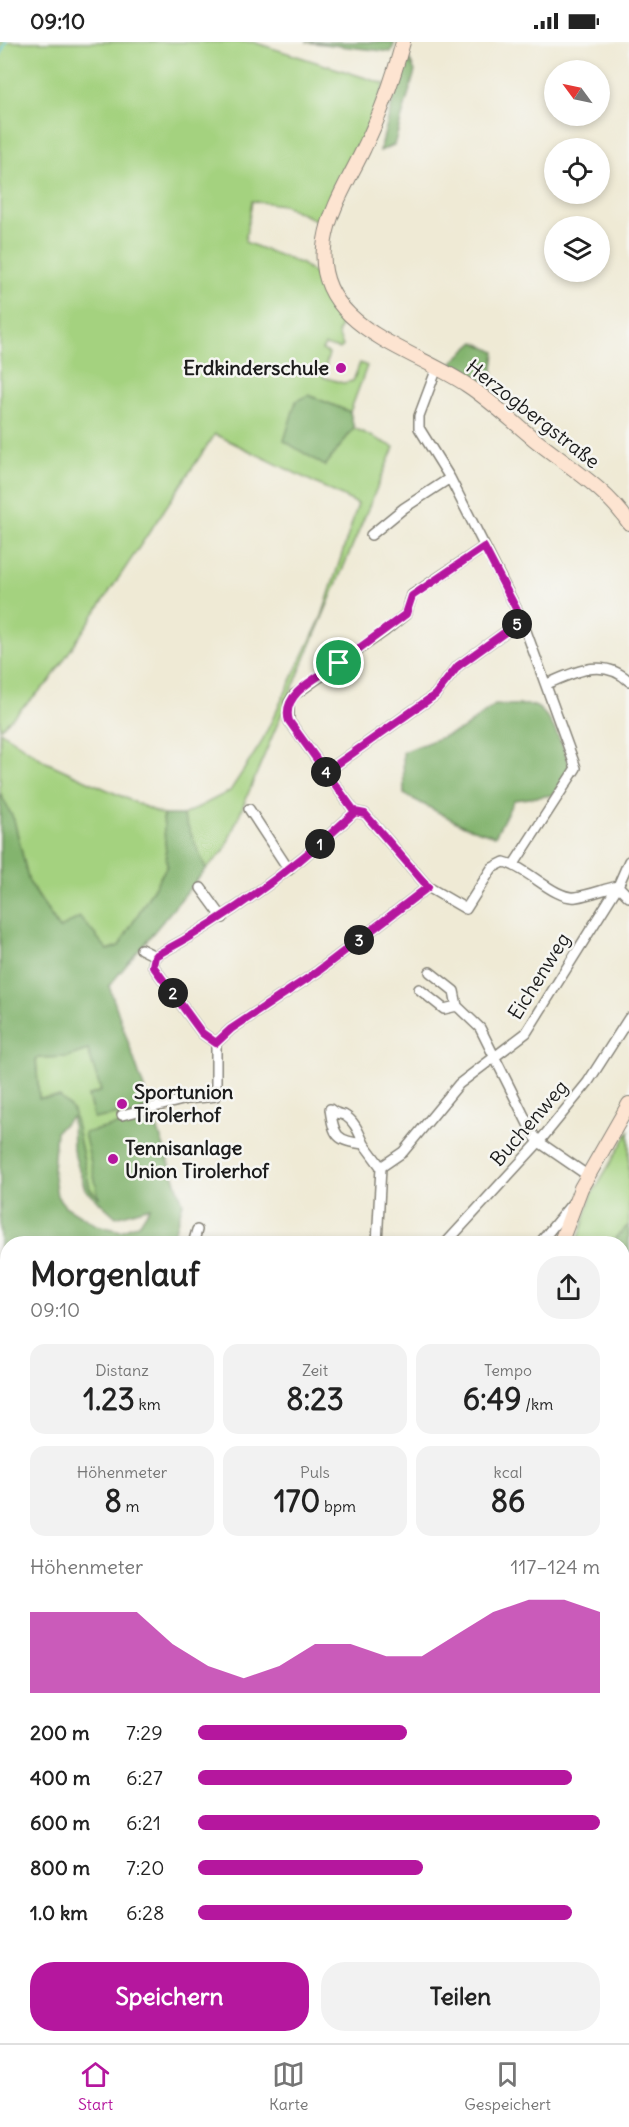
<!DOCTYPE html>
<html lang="de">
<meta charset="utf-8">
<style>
:root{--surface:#fff;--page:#f2f2f2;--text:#222;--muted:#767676;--line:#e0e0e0;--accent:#b5179e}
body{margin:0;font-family:Delius,sans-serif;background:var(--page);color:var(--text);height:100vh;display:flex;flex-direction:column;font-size:22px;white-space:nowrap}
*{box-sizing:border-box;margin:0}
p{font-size:20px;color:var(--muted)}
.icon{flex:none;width:33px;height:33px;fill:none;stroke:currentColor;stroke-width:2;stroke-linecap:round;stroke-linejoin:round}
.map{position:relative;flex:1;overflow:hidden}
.details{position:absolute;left:0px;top:1194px;width:630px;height:807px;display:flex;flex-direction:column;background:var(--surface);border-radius:24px 24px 0 0;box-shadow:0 3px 9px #0003}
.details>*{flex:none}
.needle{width:39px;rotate:303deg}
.buttons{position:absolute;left:544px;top:18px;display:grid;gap:12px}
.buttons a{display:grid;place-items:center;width:66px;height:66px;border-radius:50%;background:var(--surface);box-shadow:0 3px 9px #0003;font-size:30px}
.pin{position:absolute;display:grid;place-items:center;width:51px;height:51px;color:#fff;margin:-26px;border:3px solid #fff;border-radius:50%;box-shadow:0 2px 6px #0007}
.km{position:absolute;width:30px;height:30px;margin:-15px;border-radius:50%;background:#222;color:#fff;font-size:16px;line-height:30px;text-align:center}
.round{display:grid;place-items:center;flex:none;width:63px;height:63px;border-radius:24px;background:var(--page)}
.head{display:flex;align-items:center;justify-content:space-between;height:102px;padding:0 30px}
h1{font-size:33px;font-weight:800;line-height:45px}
.figures{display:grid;grid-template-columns:repeat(3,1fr);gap:9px;height:102px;padding:6px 30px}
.figures div{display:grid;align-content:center;border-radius:15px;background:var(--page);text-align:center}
.figures b{font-size:30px;font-weight:800}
.figures small{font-size:16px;font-weight:400}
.figures p{font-size:16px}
.chart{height:168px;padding:12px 30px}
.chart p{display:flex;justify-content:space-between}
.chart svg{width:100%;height:108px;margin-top:6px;fill:var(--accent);opacity:.7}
.cta{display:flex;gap:12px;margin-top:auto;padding:12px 30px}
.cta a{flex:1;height:69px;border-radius:24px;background:var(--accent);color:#fff;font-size:24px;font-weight:800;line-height:69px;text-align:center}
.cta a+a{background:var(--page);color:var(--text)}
ul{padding:0 30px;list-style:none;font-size:20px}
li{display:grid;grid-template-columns:96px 72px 1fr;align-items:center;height:45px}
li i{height:15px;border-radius:8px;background:var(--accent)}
.status{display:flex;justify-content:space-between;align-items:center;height:42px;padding:0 30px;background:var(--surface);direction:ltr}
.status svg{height:16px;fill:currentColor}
.tabs{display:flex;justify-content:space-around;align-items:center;height:84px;border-top:2px solid var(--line);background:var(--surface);font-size:16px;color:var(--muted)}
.tabs a{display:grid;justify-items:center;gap:3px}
.tabs .active{color:var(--accent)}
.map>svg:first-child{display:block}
.green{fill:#a4d27f;stroke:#60774e;stroke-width:1.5}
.forest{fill:#83b46e;stroke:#506845;stroke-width:1.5;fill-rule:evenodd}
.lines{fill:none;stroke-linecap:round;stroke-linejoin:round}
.stream{stroke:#5dc4da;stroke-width:2}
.street-casing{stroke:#868378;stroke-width:12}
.secondary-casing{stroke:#868378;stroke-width:16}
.street{stroke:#fff;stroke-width:9}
.secondary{stroke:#fde4d1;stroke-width:14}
.route-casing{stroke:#fff;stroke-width:12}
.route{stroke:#b5179e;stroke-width:8}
.poi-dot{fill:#b5179e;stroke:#f6f6f2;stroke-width:2}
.labels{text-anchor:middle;stroke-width:5;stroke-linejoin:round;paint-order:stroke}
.poi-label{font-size:20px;font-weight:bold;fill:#1c1c1c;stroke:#f6f6f2;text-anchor:start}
.street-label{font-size:20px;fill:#1c1c1c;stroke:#f6f6f2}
</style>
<div class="status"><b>09:10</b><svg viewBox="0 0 49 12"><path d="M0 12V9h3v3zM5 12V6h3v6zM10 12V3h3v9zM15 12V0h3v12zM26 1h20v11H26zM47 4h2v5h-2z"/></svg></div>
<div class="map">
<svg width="629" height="2001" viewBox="0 0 629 2001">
<rect width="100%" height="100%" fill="#f6f6f2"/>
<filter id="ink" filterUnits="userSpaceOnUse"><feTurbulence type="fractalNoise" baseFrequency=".0167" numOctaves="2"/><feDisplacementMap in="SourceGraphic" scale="12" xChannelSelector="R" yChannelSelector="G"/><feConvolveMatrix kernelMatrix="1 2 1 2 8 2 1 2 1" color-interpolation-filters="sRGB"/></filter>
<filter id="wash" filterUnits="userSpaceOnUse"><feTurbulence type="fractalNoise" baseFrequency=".008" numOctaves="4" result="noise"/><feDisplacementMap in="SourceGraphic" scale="24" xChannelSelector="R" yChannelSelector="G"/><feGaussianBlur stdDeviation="1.35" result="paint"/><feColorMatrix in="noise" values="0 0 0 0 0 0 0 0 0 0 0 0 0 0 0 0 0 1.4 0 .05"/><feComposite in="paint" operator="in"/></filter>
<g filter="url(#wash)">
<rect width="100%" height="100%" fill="#efead5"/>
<path class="green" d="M 0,0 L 253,0 L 385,42 L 359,105 L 322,181 L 283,163 L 252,159 L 245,200 L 302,222 L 316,233 L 327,258 L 343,277 L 338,292 L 343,304 L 340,307 L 325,303 L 322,308 L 329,311 L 323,335 L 343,341 L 353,339 L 360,321 L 367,324 L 350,370 L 308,353 L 325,424 L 354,386 L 394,405 L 224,809 L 206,827 L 183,773 L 230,749 L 260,703 L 322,574 L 358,462 L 215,392 L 49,640 L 0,687 Z
M 0,689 L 46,720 L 163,773 L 167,824 L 119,904 L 108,908 L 60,887 L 29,840 L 14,778 L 0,751 Z
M 88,1008 L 101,1049 L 88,1054 L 94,1077 L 119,1072 L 122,1082 L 99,1156 L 90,1147 L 73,1069 L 39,1056 L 36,1016 L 67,1015 Z
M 629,1089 L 629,1183 L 616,1195 L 615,1201 L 577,1202 L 592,1152 Z"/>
<path class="forest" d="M 306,0 L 395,0 L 391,10 Z
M 408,15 L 415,29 L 394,103 L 380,109 L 393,58 Z
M 475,300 L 495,310 L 490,352 L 452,320 Z
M 308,353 L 350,370 L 354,386 L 325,424 L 284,399 L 296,359 Z
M 495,663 C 506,664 523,661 534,664 C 551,670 567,713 571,729 L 553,753 L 514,758 L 495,794 L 464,784 L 404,752 L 403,710 L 463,687 Z
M 0,751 L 14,778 L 29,840 L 59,887 L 80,875 L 108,908 L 119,904 L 167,824 L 163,773 L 183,773 L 206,827 L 109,944 L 183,1161 L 171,1201 L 8,1202 L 7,1679 L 0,1667 ZM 88,1008 L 101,1049 L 88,1054 L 94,1077 L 119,1072 L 121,1082 L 84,1091 L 99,1155 L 90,1147 L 73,1068 L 60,1055 L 39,1056 L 36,1016 L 67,1015 ZM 72,1075 L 73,1108 L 85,1147 L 116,1175 L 150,1165 L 140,1181 L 121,1189 L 96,1183 L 65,1164 L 57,1154 L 53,1128 L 56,1089 Z
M 629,1183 L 629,1228 L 623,1237 L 622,1202 L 615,1201 L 616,1195 Z
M 622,1256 L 629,1271 L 629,1417 L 624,1422 Z
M 7,1859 L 8,1994 L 180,1994 L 142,2001 L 0,2001 L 0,1864 Z"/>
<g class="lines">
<path class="stream" d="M 0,15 L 6,0
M 622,1220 L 629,1211
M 622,1279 L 629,1303
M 629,1383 L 625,1416 L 629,1420"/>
</g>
</g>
<g filter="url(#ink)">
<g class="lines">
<defs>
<path id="street" d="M 437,326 L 419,374 L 419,386 L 450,436 L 522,578 L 576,726 L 514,822
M 371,493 L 404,466 L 450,436
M 484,505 L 412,553 L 406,572 L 385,589 L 294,653 L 289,661 L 289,679 L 355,770 L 365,772 L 428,845 L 466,867 L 492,826 L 504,820 C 527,825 555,858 576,855 C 590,853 604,847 618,844 L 629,855
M 547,642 C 575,630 603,615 629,639
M 326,730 L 435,653 L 458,624 L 522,578
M 249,767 L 289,828
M 201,846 L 223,876
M 141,907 L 155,914
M 430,930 L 454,949 L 457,964
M 419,947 L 444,967 L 457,964 L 480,986 L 533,1092 L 539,1100 L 587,1133
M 216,1001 L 202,991 L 153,924 L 155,914 C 229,875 294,827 355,770
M 330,1067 C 334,1094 336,1099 364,1102 L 381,1125 L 377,1202
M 330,1067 C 335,1072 338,1071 344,1073 C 355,1079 359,1091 364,1102
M 122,1073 L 187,1057 L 216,1054 L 216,1001 L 231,987 L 317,930 L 428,845
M 381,1125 L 403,1110 L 459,1042 L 526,991 L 618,844 L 629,819
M 193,1202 L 197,1188
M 445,1202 L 539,1100 L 588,1040 L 629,976
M 539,1202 L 574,1159
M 622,1774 L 629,1750"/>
<path id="secondary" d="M 403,0 C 393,37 381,72 364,106 C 350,136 330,166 325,198 C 310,284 412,306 467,343 C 490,358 512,379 534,397 C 566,423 606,446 629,481
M 560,1202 L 581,1146 L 629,1062
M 622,1558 L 629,1559"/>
</defs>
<use href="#street" class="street-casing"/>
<use href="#secondary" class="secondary-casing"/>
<use href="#street" class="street"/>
<use href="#secondary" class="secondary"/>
</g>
</g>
<g class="lines" filter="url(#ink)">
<defs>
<path id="route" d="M 339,621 C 321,634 280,651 289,679 L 355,770 C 294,827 229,875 155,914 L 153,924 L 202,991 L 216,1001 L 231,987 L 317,930 L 428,845 L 365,772 L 355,770 L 326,730 L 435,653 L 458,624 L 522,578 L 484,505 L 412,554 L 406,572 L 339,621"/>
</defs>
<use href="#route" class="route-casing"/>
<use href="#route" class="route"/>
</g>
<g class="poi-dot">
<circle cx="341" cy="326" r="6"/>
<circle cx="122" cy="1062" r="6"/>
<circle cx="113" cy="1117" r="6"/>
</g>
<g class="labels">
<g class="poi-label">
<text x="329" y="333" text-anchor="end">Erdkinderschule</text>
<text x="134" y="1057">Sportunion<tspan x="134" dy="23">Tirolerhof</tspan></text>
<text x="125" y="1113">Tennisanlage<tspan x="125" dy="23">Union Tirolerhof</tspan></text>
</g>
<g class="street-label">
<text transform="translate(533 372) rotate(38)" y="7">Herzogbergstraße</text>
<text transform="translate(539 934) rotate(-58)" y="7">Eichenweg</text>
<text transform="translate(529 1081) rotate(-49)" y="7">Buchenweg</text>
</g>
</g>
</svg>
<div class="buttons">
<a><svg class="needle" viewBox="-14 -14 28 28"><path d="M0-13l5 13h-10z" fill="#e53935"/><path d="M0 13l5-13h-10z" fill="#767676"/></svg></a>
<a><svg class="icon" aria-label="locate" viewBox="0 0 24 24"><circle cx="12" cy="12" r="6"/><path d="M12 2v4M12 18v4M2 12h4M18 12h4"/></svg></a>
<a><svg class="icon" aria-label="layers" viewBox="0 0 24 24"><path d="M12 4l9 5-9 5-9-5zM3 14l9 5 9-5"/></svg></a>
</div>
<div class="pin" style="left:339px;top:621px;background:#1e9e55"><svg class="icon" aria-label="arrive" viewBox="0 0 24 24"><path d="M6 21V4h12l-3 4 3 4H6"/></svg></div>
<b class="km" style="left:320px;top:802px">1</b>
<b class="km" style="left:173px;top:951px">2</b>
<b class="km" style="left:359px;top:898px">3</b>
<b class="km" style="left:326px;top:730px">4</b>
<b class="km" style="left:517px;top:582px">5</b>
<section class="details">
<div class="head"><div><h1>Morgenlauf</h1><p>09:10</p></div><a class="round"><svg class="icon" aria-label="share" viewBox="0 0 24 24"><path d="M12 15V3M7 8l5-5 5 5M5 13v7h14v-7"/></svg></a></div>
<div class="figures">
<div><p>Distanz</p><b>1.23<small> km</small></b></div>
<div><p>Zeit</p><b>8:23</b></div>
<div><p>Tempo</p><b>6:49<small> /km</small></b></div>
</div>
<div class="figures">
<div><p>Höhenmeter</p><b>8<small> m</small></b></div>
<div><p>Puls</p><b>170<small> bpm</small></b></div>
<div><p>kcal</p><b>86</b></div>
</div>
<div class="chart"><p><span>Höhenmeter</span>117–124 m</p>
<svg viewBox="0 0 160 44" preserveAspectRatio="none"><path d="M0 44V11L10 11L20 11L30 11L40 24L50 33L60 38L70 33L80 24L90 24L100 29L110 29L120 20L130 11L140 6L150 6L160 11V44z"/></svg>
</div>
<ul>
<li><b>200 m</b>7:29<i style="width:52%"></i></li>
<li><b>400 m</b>6:27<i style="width:93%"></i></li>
<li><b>600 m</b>6:21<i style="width:100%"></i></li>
<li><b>800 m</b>7:20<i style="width:56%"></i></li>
<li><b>1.0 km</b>6:28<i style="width:93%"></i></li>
</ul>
<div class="cta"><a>Speichern</a><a>Teilen</a></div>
</section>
</div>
<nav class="tabs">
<a class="active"><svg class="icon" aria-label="home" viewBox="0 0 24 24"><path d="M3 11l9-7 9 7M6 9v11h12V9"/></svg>Start</a>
<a><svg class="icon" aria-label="map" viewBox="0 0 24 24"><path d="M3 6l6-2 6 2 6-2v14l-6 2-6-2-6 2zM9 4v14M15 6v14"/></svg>Karte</a>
<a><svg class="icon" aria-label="saved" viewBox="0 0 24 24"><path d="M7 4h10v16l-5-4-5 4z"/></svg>Gespeichert</a>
</nav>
